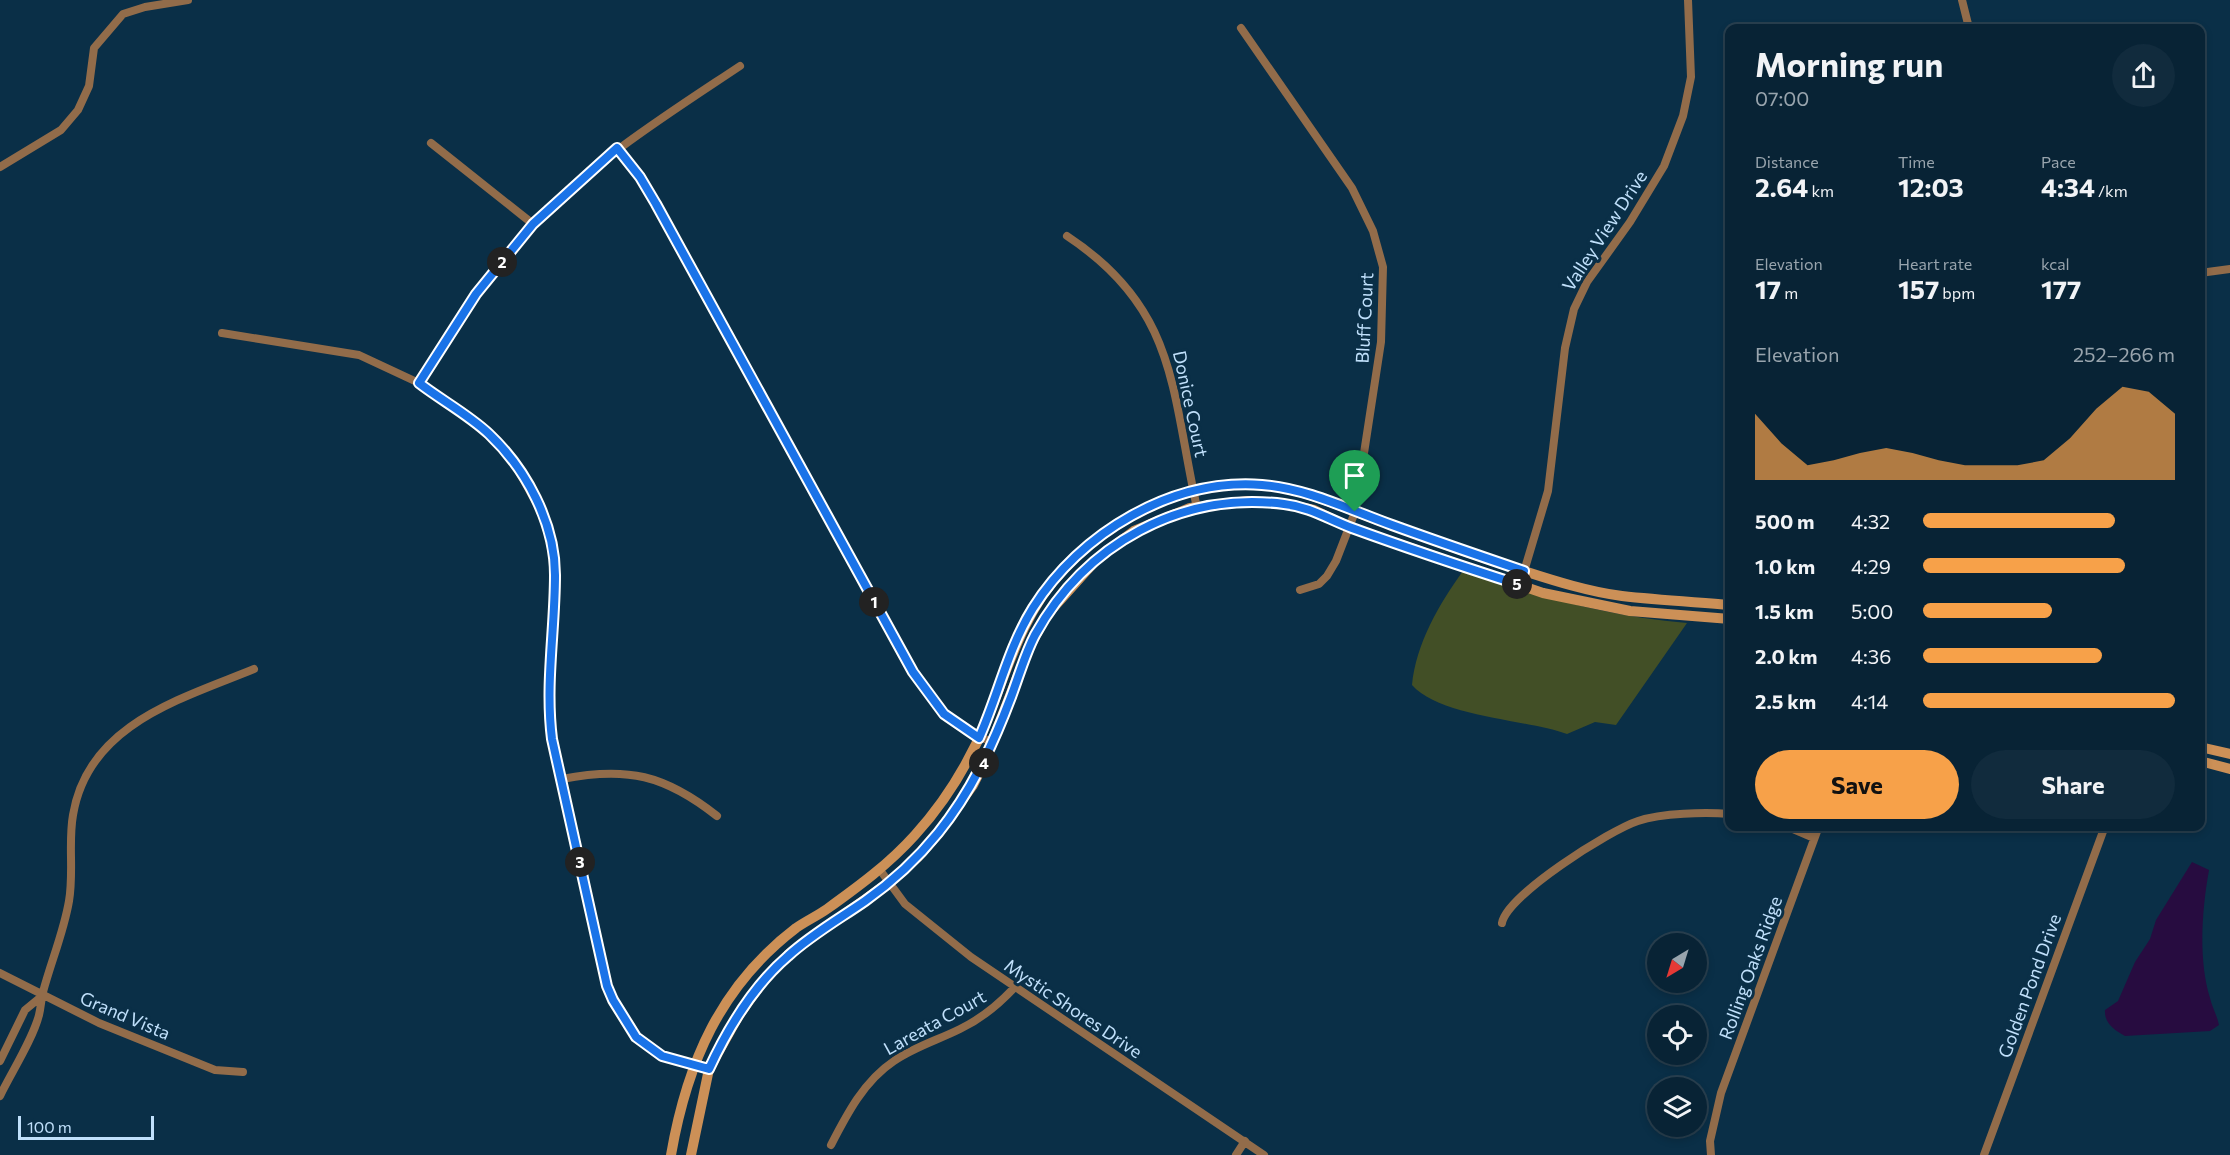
<!DOCTYPE html>
<meta charset="utf-8">
<style>
:root{--surface:#082335;--page:#112b3d;--text:#f1f3f6;--muted:#98a4ad;--line:#294050;--accent:#f7a149}
body{margin:0;font-family:Commissioner,sans-serif;background:var(--page);color:var(--text);height:100vh;display:flex;flex-direction:column;font-size:22px;white-space:nowrap}
*{box-sizing:border-box;margin:0}
p{font-size:20px;color:var(--muted)}
.icon{flex:none;width:33px;height:33px;fill:none;stroke:currentColor;stroke-width:2;stroke-linecap:round;stroke-linejoin:round}
.map{position:relative;flex:1;overflow:hidden}
.drawer{position:absolute;left:1725px;top:24px;width:480px;height:807px;display:flex;flex-direction:column;background:var(--surface);border-radius:12px;box-shadow:0 3px 9px #0003,0 0 0 2px var(--line)}
.drawer>*{flex:none}
.needle{width:39px;rotate:218deg}
.tools{position:absolute;left:1647px;top:933px;display:grid;gap:12px}
.tools a{display:grid;place-items:center;width:60px;height:60px;border-radius:50%;background:var(--surface);box-shadow:0 3px 9px #0003,0 0 0 2px var(--line);font-size:30px}
.scale{position:absolute;left:18px;bottom:15px;width:136px;box-sizing:border-box;padding-left:6px;border:3px solid #c0e0fb;border-top:0;font-size:16px;line-height:21px;white-space:nowrap;color:#c0e0fb;-webkit-text-stroke:4px #0a2f47;paint-order:stroke}
.pin{position:absolute;display:grid;place-items:center;width:51px;height:51px;color:#fff;margin:-62px -26px;border-radius:50% 50% 50% 0;rotate:-45deg;box-shadow:0 0 6px #0007}
.pin .icon{rotate:45deg}
.km{position:absolute;width:30px;height:30px;margin:-15px;border-radius:50%;background:#222;color:#fff;font-size:16px;line-height:30px;text-align:center}
.round{display:grid;place-items:center;flex:none;width:63px;height:63px;border-radius:32px;background:var(--page)}
.overview{display:flex;align-items:center;justify-content:space-between;height:102px;padding:0 30px}
h1{font-size:33px;font-weight:700;line-height:45px}
.stats{display:grid;grid-template-columns:repeat(3,1fr);gap:9px;height:102px;padding:6px 30px}
.stats div{display:grid;align-content:center}
.stats b{font-size:26px;font-weight:700}
.stats small{font-size:16px;font-weight:400}
.stats p{font-size:16px}
.chart{height:168px;padding:12px 30px}
.chart p{display:flex;justify-content:space-between}
.chart svg{width:100%;height:108px;margin-top:6px;fill:var(--accent);opacity:.7}
.cta{display:flex;gap:12px;margin-top:auto;padding:12px 30px}
.cta a{flex:1;height:69px;border-radius:36px;background:var(--accent);color:#111;font-size:24px;font-weight:700;line-height:69px;text-align:center}
.cta a+a{background:var(--page);color:var(--text)}
ul{padding:0 30px;list-style:none;font-size:20px}
li{display:grid;grid-template-columns:96px 72px 1fr;align-items:center;height:45px}
li i{height:15px;border-radius:8px;background:var(--accent)}
.map>svg:first-child{display:block}
.green{fill:#424f26}
.water{fill:#270c40}
.lines{fill:none;stroke-linecap:round;stroke-linejoin:round}
.street{stroke:#926c4a;stroke-width:8}
.secondary{stroke:#cc9057;stroke-width:10}
.route-casing{stroke:#fff;stroke-width:12}
.route{stroke:#1a73e8;stroke-width:8}
.labels{text-anchor:middle;stroke-width:6;stroke-linejoin:round;paint-order:stroke}
.street-label{font-size:18px;fill:#c0e0fb;stroke:#0a2f47}
</style>
<div class="map">
<svg width="2230" height="1155" viewBox="0 0 2230 1155">
<rect width="100%" height="100%" fill="#0a2f47"/>
<path class="green" d="M 1463,571 C 1541,597 1605,616 1687,623 L 1616,725 L 1595,722 L 1567,734 C 1525,719 1440,717 1412,685 C 1416,644 1439,604 1463,571 Z"/>
<path class="water" d="M 2192,862 L 2209,870 C 2202,909 2198,959 2210,998 C 2212,1007 2217,1015 2219,1025 L 2210,1031 L 2125,1036 C 2114,1030 2104,1023 2105,1010 L 2118,1001 L 2135,962 L 2150,939 L 2156,920 Z"/>
<g class="lines">
<path class="street" d="M 1962,0 L 1969,28
M 1241,28 L 1352,188 L 1373,231 L 1383,267 L 1381,342 L 1355,512 L 1336,561 L 1327,576 L 1319,584 L 1300,590
M 431,143 L 533,224
M 617,148 L 640,177 L 656,204 L 913,672 C 936,704 952,730 993,742
M 0,167 L 61,130 L 78,110 L 89,86 L 94,48 L 123,14 L 145,7 L 188,0
M 1067,236 C 1178,309 1171,391 1197,508
M 2200,273 L 2230,269
M 222,333 L 359,355 L 419,383 L 488,433 L 512,459 L 543,515 L 553,549 L 555,574 L 548,708 L 552,739 L 607,986 L 613,1000 L 636,1037 L 662,1056 L 709,1069
M 419,383 C 454,328 488,271 533,224 C 594,160 668,114 740,66
M 1520,585 L 1548,491 L 1565,348 L 1574,309 L 1587,282 L 1630,222 L 1664,166 L 1683,116 L 1691,77 L 1688,0
M 562,779 C 627,766 665,775 717,816
M 1786,826 L 1814,838
M 880,870 L 905,904 L 971,957 L 1264,1155
M 1502,923 C 1507,895 1610,830 1638,821 C 1662,813 1705,812 1730,814
M 0,973 L 99,1023 L 215,1070 L 243,1072
M 0,1061 L 25,1010 L 42,996
M 0,1096 C 11,1073 33,1039 39,1015 C 41,1007 41,1000 43,992 C 51,962 64,931 69,901 C 74,872 68,843 73,815 C 88,724 181,699 254,669
M 831,1145 C 847,1114 864,1081 894,1061 C 914,1047 938,1040 960,1029 C 981,1019 998,1005 1014,988
M 1236,1155 L 1245,1141
M 1711,1155 L 1710,1141 L 1721,1093 L 1819,826
M 1984,1155 L 2105,826"/>
<path class="secondary" d="M 2200,747 L 2230,754
M 2200,761 L 2230,769
M 671,1155 C 687,1063 720,986 796,928 C 806,921 817,916 827,909 C 859,886 889,864 915,835 C 946,801 969,763 987,720 C 1008,668 1022,616 1060,573 C 1110,518 1189,477 1265,485 C 1302,489 1340,506 1375,519 C 1424,537 1474,556 1524,571 C 1555,581 1590,592 1622,596 C 1658,600 1694,602 1730,605
M 691,1155 L 709,1069 L 739,1015 L 766,977 L 790,953 L 888,883 L 918,857 L 937,835 L 973,785 L 983,765 L 1027,652 L 1046,616 L 1098,558 L 1134,531 L 1190,508 L 1248,501 L 1285,504 L 1314,510 L 1349,527 L 1543,593 L 1630,611 L 1730,619"/>
</g>
<g class="lines">
<defs>
<path id="route" d="M 617,148 L 640,177 L 656,204 L 913,672 L 944,714 L 979,738 C 998,696 1008,648 1033,608 C 1080,533 1172,478 1262,485 C 1306,488 1350,510 1392,525 C 1436,541 1480,556 1524,571 L 1520,585 C 1464,567 1407,548 1352,528 C 1328,519 1310,507 1284,504 C 1181,491 1085,544 1035,635 C 1025,654 1019,676 1011,697 C 992,747 971,792 938,833 C 917,859 892,882 865,901 C 839,919 811,935 788,956 C 753,986 728,1028 709,1069 L 662,1056 L 636,1037 L 613,1000 L 607,986 L 552,739 C 545,684 555,630 555,575 C 555,523 526,469 489,434 C 469,415 441,400 419,383 L 476,294 L 533,224 Z"/>
</defs>
<use href="#route" class="route-casing"/>
<use href="#route" class="route"/>
</g>
<g class="labels">
<g class="street-label">
<text transform="translate(1605 231) rotate(-57)" y="6">Valley View Drive</text>
<text transform="translate(1365 318) rotate(-87)" y="6">Bluff Court</text>
<text transform="translate(1190 404) rotate(78)" y="6">Donice Court</text>
<text transform="translate(1751 968) rotate(-70)" y="6">Rolling Oaks Ridge</text>
<text transform="translate(2030 986) rotate(-70)" y="6">Golden Pond Drive</text>
<text transform="translate(1073 1009) rotate(34)" y="6">Mystic Shores Drive</text>
<text transform="translate(125 1016) rotate(23)" y="6">Grand Vista</text>
<text transform="translate(935 1023) rotate(-29)" y="6">Lareata Court</text>
</g>
</g>
</svg>
<div class="tools">
<a><svg class="needle" viewBox="-14 -14 28 28"><path d="M0-13l5 13h-10z" fill="#e53935"/><path d="M0 13l5-13h-10z" fill="#98a4ad"/></svg></a>
<a><svg class="icon" aria-label="locate" viewBox="0 0 24 24"><circle cx="12" cy="12" r="6"/><path d="M12 2v4M12 18v4M2 12h4M18 12h4"/></svg></a>
<a><svg class="icon" aria-label="layers" viewBox="0 0 24 24"><path d="M12 4l9 5-9 5-9-5zM3 14l9 5 9-5"/></svg></a>
</div>
<div class="scale">100 m</div>
<div class="pin" style="left:1355px;top:512px;background:#1e9e55"><svg class="icon" aria-label="arrive" viewBox="0 0 24 24"><path d="M6 21V4h12l-3 4 3 4H6"/></svg></div>
<b class="km" style="left:874px;top:602px">1</b>
<b class="km" style="left:502px;top:262px">2</b>
<b class="km" style="left:580px;top:862px">3</b>
<b class="km" style="left:984px;top:763px">4</b>
<b class="km" style="left:1517px;top:584px">5</b>
<section class="drawer">
<div class="overview"><div><h1>Morning run</h1><p>07:00</p></div><a class="round"><svg class="icon" aria-label="share" viewBox="0 0 24 24"><path d="M12 15V3M7 8l5-5 5 5M5 13v7h14v-7"/></svg></a></div>
<div class="stats">
<div><p>Distance</p><b>2.64<small> km</small></b></div>
<div><p>Time</p><b>12:03</b></div>
<div><p>Pace</p><b>4:34<small> /km</small></b></div>
</div>
<div class="stats">
<div><p>Elevation</p><b>17<small> m</small></b></div>
<div><p>Heart rate</p><b>157<small> bpm</small></b></div>
<div><p>kcal</p><b>177</b></div>
</div>
<div class="chart"><p><span>Elevation</span>252–266 m</p>
<svg viewBox="0 0 160 44" preserveAspectRatio="none"><path d="M0 44V17L10 29L20 38L30 36L40 33L50 31L60 33L70 36L80 38L90 38L100 38L110 36L120 27L130 15L140 6L150 8L160 17V44z"/></svg>
</div>
<ul>
<li><b>500 m</b>4:32<i style="width:76%"></i></li>
<li><b>1.0 km</b>4:29<i style="width:80%"></i></li>
<li><b>1.5 km</b>5:00<i style="width:51%"></i></li>
<li><b>2.0 km</b>4:36<i style="width:71%"></i></li>
<li><b>2.5 km</b>4:14<i style="width:100%"></i></li>
</ul>
<div class="cta"><a>Save</a><a>Share</a></div>
</section>
</div>
